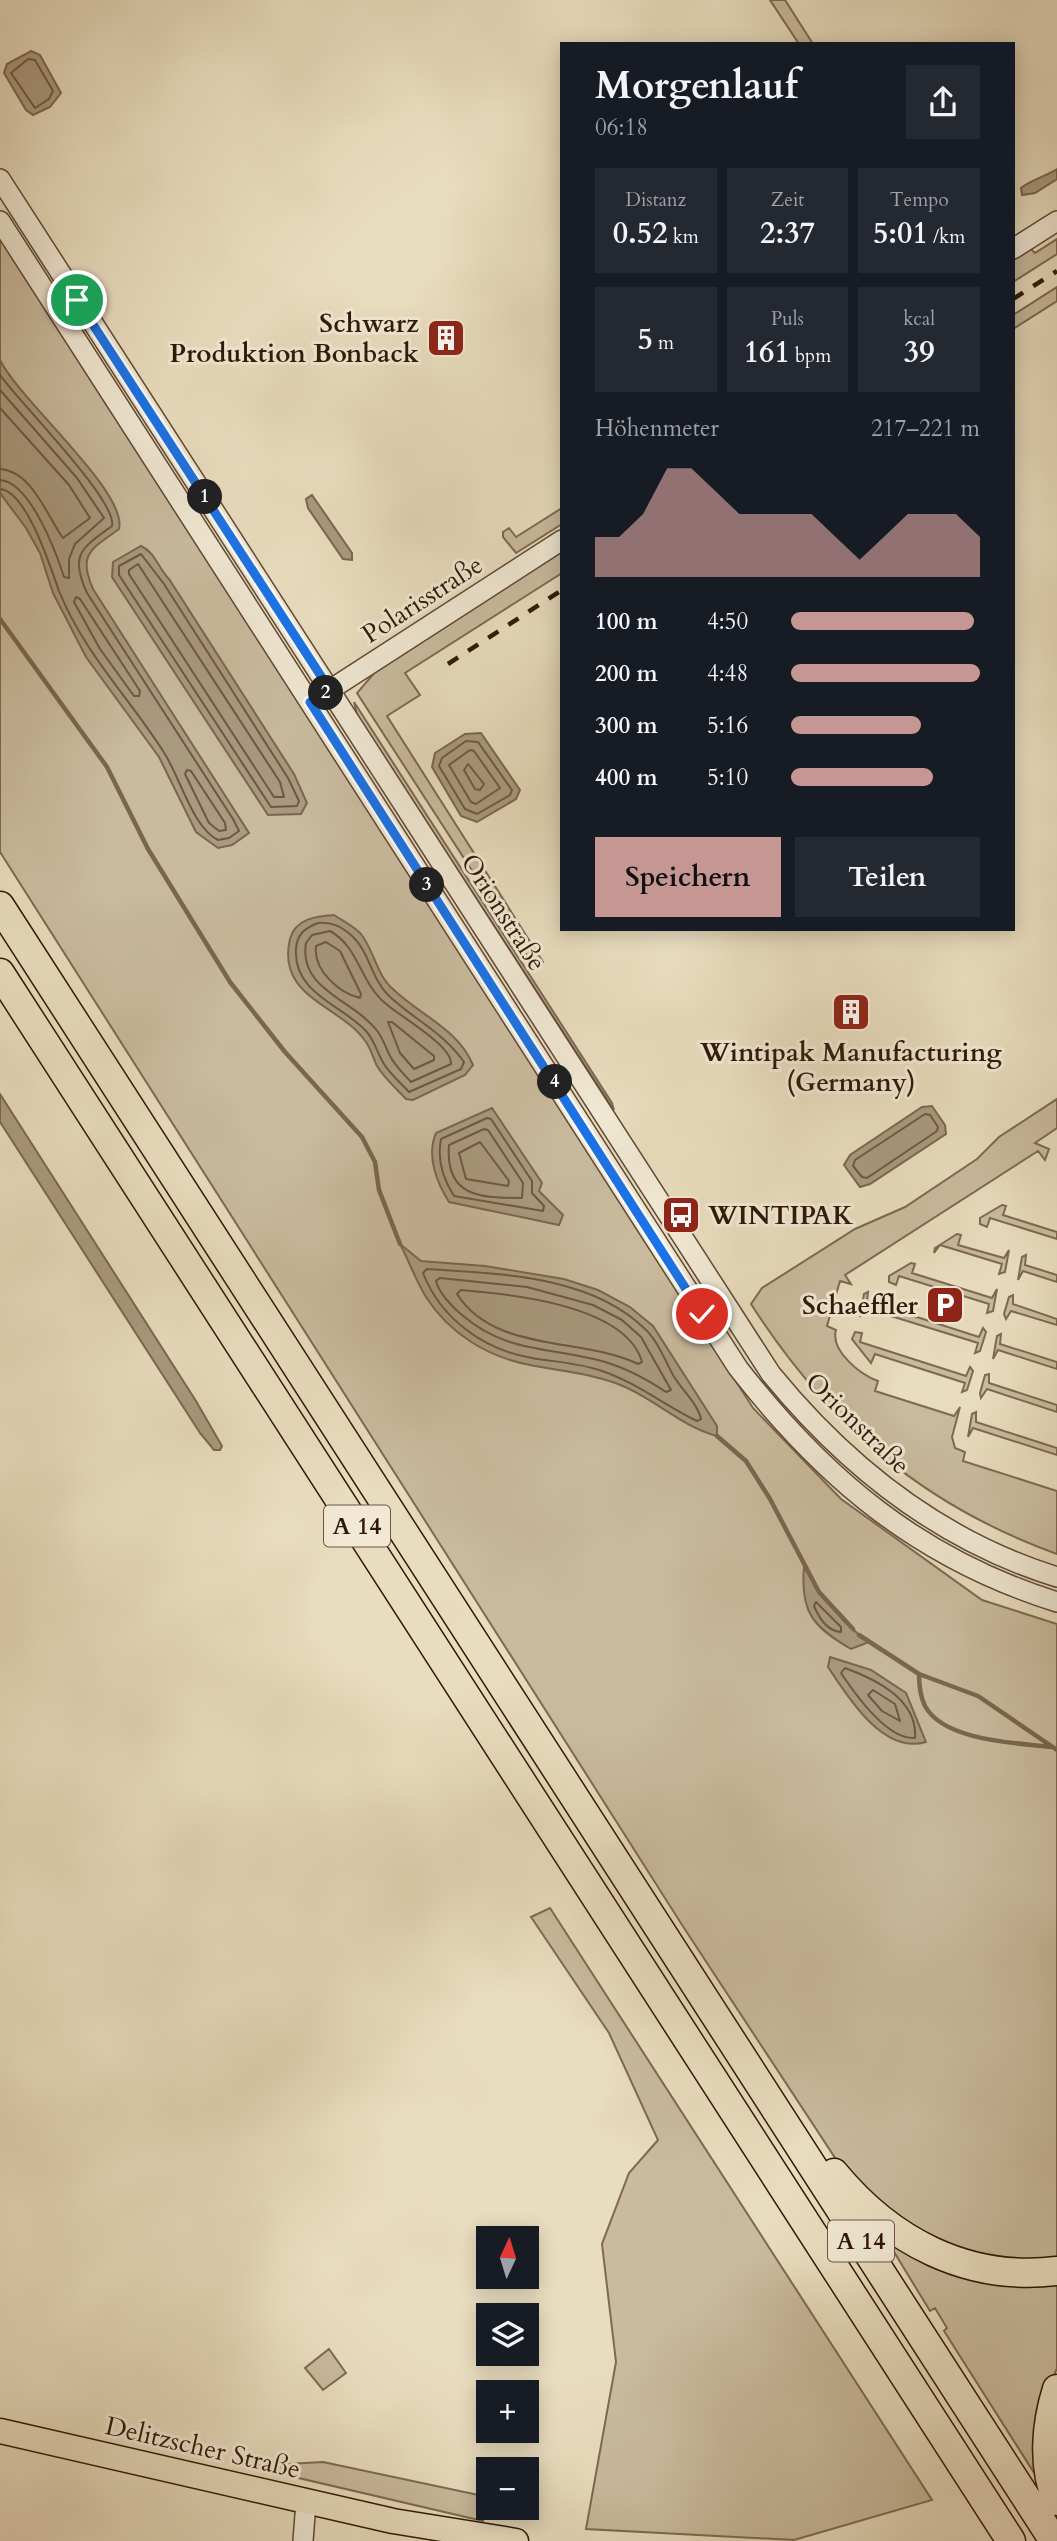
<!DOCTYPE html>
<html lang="de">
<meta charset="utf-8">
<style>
:root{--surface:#171b24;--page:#242831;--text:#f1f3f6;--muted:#9ea1a6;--accent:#c59692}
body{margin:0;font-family:Cardo,serif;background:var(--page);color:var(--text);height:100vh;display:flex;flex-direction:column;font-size:26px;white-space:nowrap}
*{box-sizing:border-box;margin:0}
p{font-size:23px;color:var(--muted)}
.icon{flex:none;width:38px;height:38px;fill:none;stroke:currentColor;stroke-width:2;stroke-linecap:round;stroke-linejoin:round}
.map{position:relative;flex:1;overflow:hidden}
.sheet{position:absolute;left:560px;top:42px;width:455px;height:889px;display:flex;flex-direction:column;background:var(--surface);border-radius:0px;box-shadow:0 4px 18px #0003}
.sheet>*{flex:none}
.needle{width:46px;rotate:4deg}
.tools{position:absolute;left:476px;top:2226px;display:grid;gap:14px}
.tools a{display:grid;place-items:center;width:63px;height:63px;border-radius:0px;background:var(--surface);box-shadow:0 4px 18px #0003;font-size:35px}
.pin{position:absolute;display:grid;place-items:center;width:60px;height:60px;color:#fff;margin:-30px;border:4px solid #fff;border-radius:50%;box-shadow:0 2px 7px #0007}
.km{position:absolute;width:35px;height:35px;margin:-18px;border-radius:50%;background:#222;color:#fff;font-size:19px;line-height:35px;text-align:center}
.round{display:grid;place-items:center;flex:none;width:74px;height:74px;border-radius:0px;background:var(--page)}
.overview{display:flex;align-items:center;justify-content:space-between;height:119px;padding:0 35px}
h1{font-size:38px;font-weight:700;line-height:52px}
.metrics{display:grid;grid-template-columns:repeat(3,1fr);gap:10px;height:119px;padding:7px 35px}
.metrics div{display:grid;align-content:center;border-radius:0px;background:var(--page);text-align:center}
.metrics b{font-size:30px;font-weight:700}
.metrics small{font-size:19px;font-weight:400}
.metrics p{font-size:19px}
.chart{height:196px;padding:14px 35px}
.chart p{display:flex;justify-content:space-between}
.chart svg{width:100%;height:126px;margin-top:7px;fill:var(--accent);opacity:.7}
.button{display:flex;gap:14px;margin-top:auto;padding:14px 35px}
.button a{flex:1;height:80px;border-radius:0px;background:var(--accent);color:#111;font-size:28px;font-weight:700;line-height:80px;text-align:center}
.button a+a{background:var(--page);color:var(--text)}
ul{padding:0 35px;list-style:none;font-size:23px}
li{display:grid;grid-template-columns:112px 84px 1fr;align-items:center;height:52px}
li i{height:18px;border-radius:9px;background:var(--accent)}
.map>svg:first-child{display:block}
.green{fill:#cabb9f;stroke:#7e6952;stroke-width:2}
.water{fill:#aa9a80;stroke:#7a664f;stroke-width:2}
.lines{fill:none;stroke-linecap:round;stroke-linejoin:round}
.shore{stroke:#6e5842;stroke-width:2}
.stream{stroke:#7a664f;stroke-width:4.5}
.minor-casing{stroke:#5f4834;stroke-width:22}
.major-casing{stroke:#311705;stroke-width:27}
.highway-casing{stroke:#311705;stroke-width:31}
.minor{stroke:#f1e9d5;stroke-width:19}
.major{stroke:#e9ddbf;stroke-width:24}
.highway{stroke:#e9ddbf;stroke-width:28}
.rail{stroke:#311705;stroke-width:4.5;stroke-dasharray:12 12;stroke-linecap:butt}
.route-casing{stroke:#fff;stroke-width:14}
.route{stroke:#1a73e8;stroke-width:9}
.labels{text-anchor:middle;stroke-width:6;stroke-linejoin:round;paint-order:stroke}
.shield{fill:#f1e9d5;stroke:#6b5643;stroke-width:2}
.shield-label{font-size:24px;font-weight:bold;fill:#311705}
.poi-label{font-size:26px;font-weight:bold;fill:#311705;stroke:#f1e9d5;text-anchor:end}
.street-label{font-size:26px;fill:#311705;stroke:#f1e9d5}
</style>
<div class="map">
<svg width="1057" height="2541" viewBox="0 0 1057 2541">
<rect width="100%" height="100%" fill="#e9ddbf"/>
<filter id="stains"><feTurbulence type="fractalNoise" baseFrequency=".00286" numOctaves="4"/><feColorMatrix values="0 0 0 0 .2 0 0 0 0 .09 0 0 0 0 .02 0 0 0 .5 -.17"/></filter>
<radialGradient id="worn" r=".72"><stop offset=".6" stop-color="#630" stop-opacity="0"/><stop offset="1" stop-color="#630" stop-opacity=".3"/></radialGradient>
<path class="green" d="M 770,0 L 785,0 L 813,44 L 799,44 Z
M 0,238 L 753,1408 L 841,1499 L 982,1600 L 1057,1624 L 1057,2261 L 1034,2264 L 941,2249 L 847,2176 L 684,1928 L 0,852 Z
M 1057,239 L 1057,254 L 1013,282 L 1013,259 L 1030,248 L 1035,253 Z
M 1057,287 L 1057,301 L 1013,329 L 1013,315 Z
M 562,508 L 562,524 L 516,553 L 503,537 L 503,532 L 509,528 L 516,537 Z
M 562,550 L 562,573 L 405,673 L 420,695 L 387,716 L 543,962 L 535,968 L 357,693 L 376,671 Z
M 354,702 L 612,1103 L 614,1110 L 357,715 Z
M 1057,1099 L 1057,1128 L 1035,1143 L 1049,1149 L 1045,1160 L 1038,1151 L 845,1275 L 851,1284 L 840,1281 L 827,1326 L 836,1330 C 830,1351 861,1375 878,1381 L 875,1391 L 954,1416 L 960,1407 L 952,1437 L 955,1448 L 965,1452 L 963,1461 L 1057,1491 L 1057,1554 C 922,1505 828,1424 751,1304 L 762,1288 L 855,1229 L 905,1207 L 977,1159 L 999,1137 Z
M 1002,1205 L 1006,1206 L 1003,1215 L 1057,1232 L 1057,1239 L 990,1218 L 987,1227 L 980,1224 L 980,1218 Z
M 957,1234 L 961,1235 L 958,1245 L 1004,1258 L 1009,1250 L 1005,1272 L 999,1274 L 1002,1264 L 940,1245 L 934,1253 L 935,1248 Z
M 1026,1255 L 1025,1265 L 1057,1275 L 1057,1282 L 1023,1271 L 1018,1280 L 1022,1257 Z
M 911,1263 L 915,1264 L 912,1273 L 992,1298 L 997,1289 L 993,1311 L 987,1313 L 989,1304 L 899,1276 L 896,1285 L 889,1282 L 889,1276 Z
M 868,1292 L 867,1301 L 979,1337 L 983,1328 L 986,1332 L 980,1351 L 975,1353 L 978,1343 L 865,1308 L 860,1317 L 864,1294 Z
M 1013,1295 L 1013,1304 L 1057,1319 L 1057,1325 L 1011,1311 L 1006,1319 L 1004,1314 L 1009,1297 Z
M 855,1332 L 862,1333 L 860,1342 L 966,1376 L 970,1367 L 973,1371 L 967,1390 L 962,1392 L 965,1383 L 875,1354 L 871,1363 L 852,1339 Z
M 1001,1334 L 1000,1344 L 1057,1362 L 1057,1369 L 998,1350 L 993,1359 L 997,1336 Z
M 989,1374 L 989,1383 L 1057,1405 L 1057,1412 L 987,1389 L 981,1398 L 980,1393 L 985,1375 Z
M 976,1412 L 976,1422 L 1057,1448 L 1057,1455 L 973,1428 L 968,1437 L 972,1414 Z
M 550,1908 L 932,2500 L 794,2540 L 586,2529 L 616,2362 L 602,2244 L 629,2173 L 658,2140 L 609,2033 L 531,1917 Z
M 877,2224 L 1057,2276 L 1057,2368 L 1048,2391 L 1038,2479 L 944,2331 L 947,2328 L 935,2308 L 930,2311 Z
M 329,2349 L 346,2373 L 323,2390 L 305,2368 Z
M 323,2462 L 488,2497 L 483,2521 L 247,2466 Z"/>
<path class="water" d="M 31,51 L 40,55 L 61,93 L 50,107 L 33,115 L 26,110 L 4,73 L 7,64 Z
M 1057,169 L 1057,179 L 1035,193 L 1022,195 L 1021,188 C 1029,181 1046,176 1057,169 Z
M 0,360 C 20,401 128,492 119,529 C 92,549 77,553 93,589 L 249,833 L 232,845 L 218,848 L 196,832 L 159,757 L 86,657 L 53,593 L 40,553 L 26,528 L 0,493 Z
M 312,495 L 352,553 L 352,560 L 343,559 L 308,508 L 306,499 Z
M 141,546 C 156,553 158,568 169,579 L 294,774 L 307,803 L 301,814 L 268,815 L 112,577 L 113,562 Z
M 481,733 L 520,790 L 516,799 L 477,822 L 461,816 L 432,767 L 435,753 L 465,734 Z
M 334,915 C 343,921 354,926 361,934 C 375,952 376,975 394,990 C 420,1015 458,1029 473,1065 L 465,1075 L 413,1100 L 406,1099 C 397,1089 384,1078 377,1066 C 373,1058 371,1049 366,1042 C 341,1005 276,998 290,939 C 295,919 316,916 334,915 Z
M 0,1094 L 196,1401 L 222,1446 L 220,1450 L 214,1450 L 200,1433 L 0,1122 Z
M 932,1106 L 945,1125 L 946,1134 L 870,1184 L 860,1187 L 844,1165 L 850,1155 L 922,1107 Z
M 492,1108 L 542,1183 L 539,1191 L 563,1215 L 559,1225 L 449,1202 C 437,1183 426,1156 436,1133 Z
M 400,1244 L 421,1261 L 485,1266 L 564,1279 L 598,1290 L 630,1307 L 653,1326 L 717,1426 L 717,1436 C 680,1426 653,1397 618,1384 C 589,1373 560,1371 530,1365 C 487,1357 449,1333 426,1297 C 416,1281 409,1261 400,1244 Z
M 804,1567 C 821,1595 842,1624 869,1642 L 851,1649 C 813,1627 800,1612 804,1567 Z
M 830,1657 L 871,1670 L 906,1693 L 926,1742 C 883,1755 848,1697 828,1667 Z"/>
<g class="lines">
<path class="shore" d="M 28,59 L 35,60 L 53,91 L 49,99 L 35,108 L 11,73 Z
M 0,375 C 18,401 118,501 112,526 C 82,548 69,554 87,593 L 233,819 L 239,831 L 229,838 L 218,840 C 192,827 180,776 163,751 C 129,698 83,651 59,591 C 51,569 27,491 0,489
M 0,390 L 77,478 L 104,518 L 75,544 L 69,559 L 69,578 L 64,577 C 56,552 30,482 0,480
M 0,408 L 69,485 L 90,518 L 63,538 C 47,516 32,471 0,469
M 141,554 L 164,584 L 288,778 L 299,801 L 297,806 L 271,807 L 119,575 L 119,566 Z
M 138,564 L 280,782 L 284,797 L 274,797 L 129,574 L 129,570 Z
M 76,597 L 80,599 L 140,691 L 139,696 L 134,696 L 100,649 L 74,602 Z
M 466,741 L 478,742 L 512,790 L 510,795 L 477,814 L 465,809 L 439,766 L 442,758 Z
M 470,750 L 474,751 L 500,788 L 476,804 L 471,802 L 449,765 Z
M 468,764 L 484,784 L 480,790 L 475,789 L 464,770 Z
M 187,770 L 191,771 L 225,823 L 226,830 L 219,831 L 209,823 L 185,774 Z
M 318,923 C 332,922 341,926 352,936 C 369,951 371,978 388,995 C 414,1020 442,1031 464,1062 L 461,1069 L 409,1092 C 401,1083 390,1074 384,1064 C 377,1053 375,1041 366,1031 C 342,1005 293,993 296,949 C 297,934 305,928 318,923 Z
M 330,931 C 359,947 360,982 385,1003 C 399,1016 452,1045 451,1064 L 411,1082 C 404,1074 395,1066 390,1056 C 386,1048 383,1039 378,1032 C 355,1000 298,990 306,943 L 312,935 Z
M 326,942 L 340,951 L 361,994 L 360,998 C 339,993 313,970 316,946 Z
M 388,1022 L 392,1022 L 434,1056 L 434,1060 L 414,1069 L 400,1053 Z
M 925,1114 L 930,1115 L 938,1127 L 937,1131 L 867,1178 L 862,1177 L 853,1166 L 855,1160 Z
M 487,1118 L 491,1119 L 532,1181 L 532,1193 L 544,1206 L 543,1211 L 454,1196 C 443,1179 437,1159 441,1139 Z
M 484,1129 L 488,1130 L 523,1183 L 522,1198 C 480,1198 445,1197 449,1145 Z
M 480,1142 L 509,1181 L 508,1186 L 466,1179 L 459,1153 Z
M 427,1269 C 499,1274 590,1275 645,1329 C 657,1340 665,1360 673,1375 C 681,1389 698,1404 701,1419 L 697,1421 C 664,1405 637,1383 602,1371 C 580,1363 555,1362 532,1358 C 484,1350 441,1319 423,1273 Z
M 440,1278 L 527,1287 L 593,1305 L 622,1320 L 641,1337 L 671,1390 L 666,1392 C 645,1378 622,1366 598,1360 C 546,1347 505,1352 462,1315 C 452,1307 439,1293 436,1281 Z
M 461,1290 C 510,1294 626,1305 642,1362 L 638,1364 C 583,1337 494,1353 457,1294 Z
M 816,1602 L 841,1627 L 841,1632 C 828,1631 819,1618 814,1606 Z
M 845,1668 C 875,1679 918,1699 915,1738 C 887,1740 855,1694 841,1673 Z
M 873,1690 L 895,1704 L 900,1721 L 882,1711 L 868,1695 Z"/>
<path class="stream" d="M 0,619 L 107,767 L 148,849 L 230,982 L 285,1052 L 362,1137 L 375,1162 L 379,1190 L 400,1244
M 717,1436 L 746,1461 L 770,1499 L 819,1592 L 853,1629
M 859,1635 L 919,1674 L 978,1696 L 1057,1750
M 919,1674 C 919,1685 920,1696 925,1706 C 944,1741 1016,1743 1051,1747"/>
<defs>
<path id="minor" d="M 0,179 L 771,1374 C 847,1467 941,1541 1057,1577
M 0,221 L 738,1368 C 825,1480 920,1559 1057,1602
M 1013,249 L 1057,221
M 322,695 L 562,540
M 303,2541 L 306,2502"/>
<path id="major" d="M 0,2431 L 393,2521 L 516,2541"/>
<path id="highway" d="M 0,906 L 1054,2541
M 0,973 L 1011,2541
M 834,2173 C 890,2241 967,2282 1057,2271
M 1057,2389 C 1046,2424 1042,2466 1057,2501"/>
</defs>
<use href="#minor" class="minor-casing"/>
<use href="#major" class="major-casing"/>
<use href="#highway" class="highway-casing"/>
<use href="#minor" class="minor"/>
<use href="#major" class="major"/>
<use href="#highway" class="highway"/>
<path class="rail" d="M 1013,299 L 1057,271
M 448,664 L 562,590"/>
</g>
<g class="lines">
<defs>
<path id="route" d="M 77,300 L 330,690 L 310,702 L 702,1314"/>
</defs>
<use href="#route" class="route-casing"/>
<use href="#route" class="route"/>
</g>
<defs>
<symbol id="building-square" viewBox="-11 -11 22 22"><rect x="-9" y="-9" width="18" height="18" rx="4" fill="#8f2418" stroke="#f1e9d5"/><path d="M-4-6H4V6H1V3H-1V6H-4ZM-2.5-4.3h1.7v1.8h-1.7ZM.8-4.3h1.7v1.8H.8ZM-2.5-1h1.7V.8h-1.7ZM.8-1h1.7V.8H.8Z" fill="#fff"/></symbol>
<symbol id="bus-square" viewBox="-11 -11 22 22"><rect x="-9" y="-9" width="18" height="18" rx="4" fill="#8f2418" stroke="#f1e9d5"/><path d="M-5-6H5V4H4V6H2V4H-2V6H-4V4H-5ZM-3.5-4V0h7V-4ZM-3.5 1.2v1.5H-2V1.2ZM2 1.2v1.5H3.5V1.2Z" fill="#fff"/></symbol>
<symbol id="parking-square" viewBox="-11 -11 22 22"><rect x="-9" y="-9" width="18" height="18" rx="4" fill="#8f2418" stroke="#f1e9d5"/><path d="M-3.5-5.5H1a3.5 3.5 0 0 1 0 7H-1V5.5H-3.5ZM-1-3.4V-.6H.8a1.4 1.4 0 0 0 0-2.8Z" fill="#fff"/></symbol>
</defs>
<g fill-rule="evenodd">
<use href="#building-square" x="424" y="316" width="44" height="44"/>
<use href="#building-square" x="829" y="990" width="44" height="44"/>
<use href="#bus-square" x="659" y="1193" width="44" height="44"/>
<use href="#parking-square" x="923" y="1283" width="44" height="44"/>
</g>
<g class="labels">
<g class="shield">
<rect x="324" y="1505.5" width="66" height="41" rx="5"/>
<rect x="828" y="2220.5" width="66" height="41" rx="5"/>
</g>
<g class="shield-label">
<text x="357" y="1534">A 14</text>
<text x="861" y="2249">A 14</text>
</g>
<g class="poi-label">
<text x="419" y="332">Schwarz<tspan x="419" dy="30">Produktion Bonback</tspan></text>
<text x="851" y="1061" text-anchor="middle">Wintipak Manufacturing<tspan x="851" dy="30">(Germany)</tspan></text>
<text x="708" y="1224" text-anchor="start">WINTIPAK</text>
<text x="918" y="1314">Schaeffler</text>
</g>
<g class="street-label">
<text transform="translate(422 599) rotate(-33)" y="9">Polarisstraße</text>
<text transform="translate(504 912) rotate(57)" y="9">Orionstraße</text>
<text transform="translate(858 1423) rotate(44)" y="9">Orionstraße</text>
<text transform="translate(203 2447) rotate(13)" y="9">Delitzscher Straße</text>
</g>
</g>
<rect width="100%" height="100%" filter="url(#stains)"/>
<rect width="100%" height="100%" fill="url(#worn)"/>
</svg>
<div class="tools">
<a><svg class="needle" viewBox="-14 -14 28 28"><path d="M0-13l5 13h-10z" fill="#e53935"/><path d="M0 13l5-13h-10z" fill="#9ea1a6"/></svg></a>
<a><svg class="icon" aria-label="layers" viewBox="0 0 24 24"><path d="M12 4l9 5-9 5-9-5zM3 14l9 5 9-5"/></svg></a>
<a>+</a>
<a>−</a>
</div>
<div class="pin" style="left:77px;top:300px;background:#1e9e55"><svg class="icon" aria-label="arrive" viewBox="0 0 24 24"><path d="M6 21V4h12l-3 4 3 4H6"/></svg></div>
<div class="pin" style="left:702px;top:1314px;background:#d93025"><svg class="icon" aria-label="check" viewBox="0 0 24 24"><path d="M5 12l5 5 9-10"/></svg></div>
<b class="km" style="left:205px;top:497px">1</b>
<b class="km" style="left:326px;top:693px">2</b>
<b class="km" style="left:427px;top:885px">3</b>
<b class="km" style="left:555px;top:1082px">4</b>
<section class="sheet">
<div class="overview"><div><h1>Morgenlauf</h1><p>06:18</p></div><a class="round"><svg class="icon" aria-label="share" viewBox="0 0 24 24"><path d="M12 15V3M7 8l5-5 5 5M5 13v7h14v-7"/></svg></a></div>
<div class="metrics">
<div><p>Distanz</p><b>0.52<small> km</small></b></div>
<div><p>Zeit</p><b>2:37</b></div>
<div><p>Tempo</p><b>5:01<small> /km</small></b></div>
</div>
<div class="metrics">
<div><b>5<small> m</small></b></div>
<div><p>Puls</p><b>161<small> bpm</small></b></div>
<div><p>kcal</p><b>39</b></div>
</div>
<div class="chart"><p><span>Höhenmeter</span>217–221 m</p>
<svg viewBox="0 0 160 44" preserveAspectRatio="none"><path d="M0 44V30L10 30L20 22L30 6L40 6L50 14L60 22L70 22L80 22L90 22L100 30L110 38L120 30L130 22L140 22L150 22L160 30V44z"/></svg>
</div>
<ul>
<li><b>100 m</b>4:50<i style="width:97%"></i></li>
<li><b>200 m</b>4:48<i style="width:100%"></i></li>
<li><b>300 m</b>5:16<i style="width:69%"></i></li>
<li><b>400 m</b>5:10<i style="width:75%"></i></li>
</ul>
<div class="button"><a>Speichern</a><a>Teilen</a></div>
</section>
</div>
